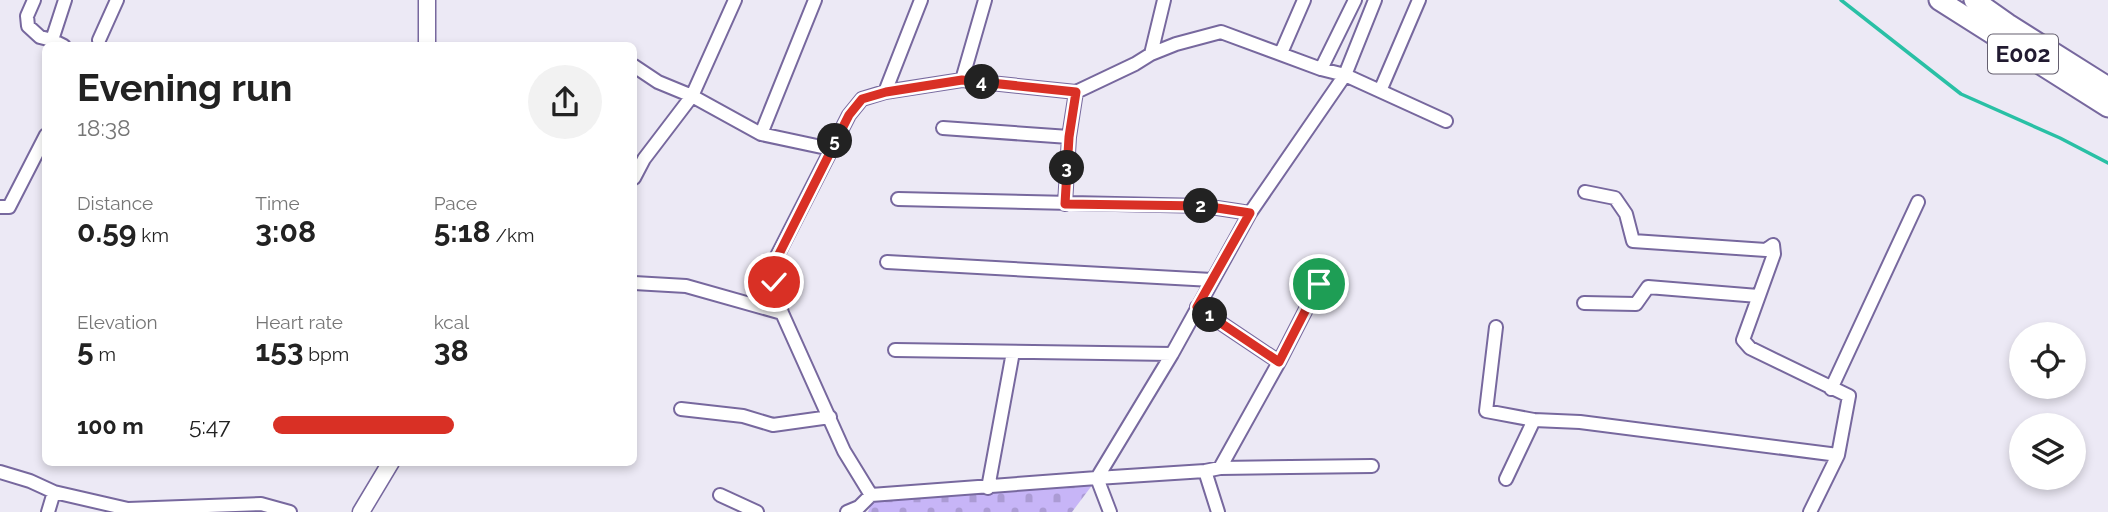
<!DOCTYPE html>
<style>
:root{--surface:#fff;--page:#f2f2f2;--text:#222;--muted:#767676;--accent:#d93025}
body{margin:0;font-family:Raleway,sans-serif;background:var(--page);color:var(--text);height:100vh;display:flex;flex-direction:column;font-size:26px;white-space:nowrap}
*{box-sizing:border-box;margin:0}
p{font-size:23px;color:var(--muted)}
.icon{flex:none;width:38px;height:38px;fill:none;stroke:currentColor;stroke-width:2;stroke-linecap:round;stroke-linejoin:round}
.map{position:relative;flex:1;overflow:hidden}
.details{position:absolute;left:42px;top:42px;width:595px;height:424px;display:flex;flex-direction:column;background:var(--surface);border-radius:10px;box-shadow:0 4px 10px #0003}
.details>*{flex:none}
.controls{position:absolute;left:2009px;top:322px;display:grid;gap:14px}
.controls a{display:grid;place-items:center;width:77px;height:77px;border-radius:50%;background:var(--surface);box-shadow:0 4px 10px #0003;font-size:35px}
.pin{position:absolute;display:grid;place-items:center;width:60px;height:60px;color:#fff;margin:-30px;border:4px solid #fff;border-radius:50%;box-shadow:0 2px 7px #0007}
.km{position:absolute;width:35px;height:35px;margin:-18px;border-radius:50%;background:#222;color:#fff;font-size:19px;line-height:35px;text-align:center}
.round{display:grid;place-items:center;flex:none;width:74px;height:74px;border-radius:37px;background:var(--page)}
.head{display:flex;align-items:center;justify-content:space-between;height:119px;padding:0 35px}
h1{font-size:38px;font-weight:700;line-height:52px}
.figures{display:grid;grid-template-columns:repeat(3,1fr);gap:10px;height:119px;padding:7px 35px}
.figures div{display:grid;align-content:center}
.figures b{font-size:30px;font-weight:700}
.figures small{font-size:19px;font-weight:400}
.figures p{font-size:19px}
ul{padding:0 35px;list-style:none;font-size:23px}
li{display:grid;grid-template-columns:112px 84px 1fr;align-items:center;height:52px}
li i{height:18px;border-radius:9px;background:var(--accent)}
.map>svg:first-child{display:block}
.cemetery{fill:url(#cemetery-stones)}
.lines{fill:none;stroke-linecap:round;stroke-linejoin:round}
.stream{stroke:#29c0a5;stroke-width:3.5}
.minor-casing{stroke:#77689e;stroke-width:16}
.major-casing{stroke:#77689e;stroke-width:19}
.highway-casing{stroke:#77689e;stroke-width:23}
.minor{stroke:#fff;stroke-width:12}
.major{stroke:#fff;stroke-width:16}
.highway{stroke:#fff;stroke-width:19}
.route-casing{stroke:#fff;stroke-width:14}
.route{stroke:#d93025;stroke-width:9}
.labels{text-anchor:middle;stroke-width:5;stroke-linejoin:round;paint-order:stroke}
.shield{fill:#fff;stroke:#645f6f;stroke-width:2}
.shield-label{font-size:23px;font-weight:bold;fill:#221b31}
</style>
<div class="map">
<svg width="2108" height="512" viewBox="0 0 2108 512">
<defs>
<pattern id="cemetery-stones" width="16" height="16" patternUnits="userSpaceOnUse" patternTransform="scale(1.75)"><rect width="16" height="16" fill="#c7b5f7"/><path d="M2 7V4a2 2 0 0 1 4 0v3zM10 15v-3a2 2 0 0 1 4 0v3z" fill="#ab9bd4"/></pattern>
</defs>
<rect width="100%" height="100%" fill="#ece9f5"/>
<path class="cemetery" d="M 1093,484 L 1072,512 L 868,512 L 872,502 Z"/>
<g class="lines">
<path class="stream" d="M 1841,0 L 1961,94 L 2060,138 L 2108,163"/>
<defs>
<path id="minor" d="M 34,0 L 27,16 L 28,26 L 40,37 L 52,40
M 99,40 L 117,0
M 64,46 L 52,40 L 65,0
M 1281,53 L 1304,0
M 1151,54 L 1164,0
M 634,66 L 658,82 L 692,96 L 761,134 L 831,149
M 1321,69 L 1355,0
M 962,80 L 985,0
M 1380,91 L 1419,0
M 885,92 L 921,0
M 943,128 L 1069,137 L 1065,204
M 761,134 L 815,0
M 1069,137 L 1076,92
M 634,178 L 644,159 L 692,96 L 735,0
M 1585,192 L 1615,198 L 1626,214 L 1633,241 L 1766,250 L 1773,245 L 1774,254 L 1743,340 L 1750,348 L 1849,396 L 1838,455
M 898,199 L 1204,206 L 1250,213
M 0,207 L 9,207 L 46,135
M 887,262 L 1212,280
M 634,283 L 686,286 L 782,313 L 844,451 L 871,495 L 1097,478 L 1110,512
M 1584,303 L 1636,304 L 1648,287 L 1758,296
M 1197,307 L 1279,362
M 782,313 L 774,282 L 777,256 L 849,115 L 862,99 L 885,92 L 962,80 L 1076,92 L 1135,64 L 1151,54 L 1176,44 L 1221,32 L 1321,69 L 1345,75 L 1446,121
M 1496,327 L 1486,411 L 1534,420 L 1580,422 L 1838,455 L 1810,512
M 895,350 L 1172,354
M 1831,389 L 1918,202
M 681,409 L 743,416 L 773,425 L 830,417
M 1372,466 L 1220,468 L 1205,471 L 1097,478 L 1172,354 L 1250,213 L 1345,75 L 1375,0
M 1220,468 L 1279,362 L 1319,284
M 1205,471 L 1218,512
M 0,472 L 30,481 L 54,492
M 1506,479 L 1534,420
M 988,488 L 1013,352
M 720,495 L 757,512
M 48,512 L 54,492 L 128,509 L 261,504 L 290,512
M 847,512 L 859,507 L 871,495"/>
<path id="major" d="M 427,46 L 427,0
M 361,512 L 391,462"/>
<path id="highway" d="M 1939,0 L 2108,107
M 1974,0 L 2008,24 L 2108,87"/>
</defs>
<use href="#minor" class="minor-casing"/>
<use href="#major" class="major-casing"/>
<use href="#highway" class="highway-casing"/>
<use href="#minor" class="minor"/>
<use href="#major" class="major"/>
<use href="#highway" class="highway"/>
</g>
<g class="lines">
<defs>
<path id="route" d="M 774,282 L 778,256 L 849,115 L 862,99 L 886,92 L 962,80 L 1076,92 L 1069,137 L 1065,204 L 1204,206 L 1250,213 L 1197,307 L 1279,362 L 1319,284"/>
</defs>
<use href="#route" class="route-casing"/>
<use href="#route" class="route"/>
</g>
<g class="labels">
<rect class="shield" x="1988" y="34.5" width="70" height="39" rx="5"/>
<g class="shield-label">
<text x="2023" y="62">E002</text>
</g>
</g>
</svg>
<div class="controls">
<a><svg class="icon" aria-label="locate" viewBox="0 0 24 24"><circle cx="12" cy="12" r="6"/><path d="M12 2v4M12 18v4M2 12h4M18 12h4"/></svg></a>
<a><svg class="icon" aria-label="layers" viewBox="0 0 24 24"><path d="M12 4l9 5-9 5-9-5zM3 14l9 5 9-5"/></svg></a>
</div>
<div class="pin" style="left:1319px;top:284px;background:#1e9e55"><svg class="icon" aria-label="arrive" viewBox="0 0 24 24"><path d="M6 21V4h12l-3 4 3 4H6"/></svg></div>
<div class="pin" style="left:774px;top:282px;background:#d93025"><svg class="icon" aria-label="check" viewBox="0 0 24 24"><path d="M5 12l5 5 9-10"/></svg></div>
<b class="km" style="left:1210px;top:315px">1</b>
<b class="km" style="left:1201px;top:206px">2</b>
<b class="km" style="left:1067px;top:168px">3</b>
<b class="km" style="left:982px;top:82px">4</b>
<b class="km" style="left:835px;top:141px">5</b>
<section class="details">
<div class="head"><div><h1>Evening run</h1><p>18:38</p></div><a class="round"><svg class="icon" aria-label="share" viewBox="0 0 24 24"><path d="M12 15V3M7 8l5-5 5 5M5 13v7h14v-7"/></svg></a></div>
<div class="figures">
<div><p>Distance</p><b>0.59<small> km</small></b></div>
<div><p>Time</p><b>3:08</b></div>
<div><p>Pace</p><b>5:18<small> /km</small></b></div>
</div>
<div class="figures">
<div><p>Elevation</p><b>5<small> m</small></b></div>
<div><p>Heart rate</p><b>153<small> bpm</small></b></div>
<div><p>kcal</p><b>38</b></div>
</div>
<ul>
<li><b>100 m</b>5:47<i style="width:55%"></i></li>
</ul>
</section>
</div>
